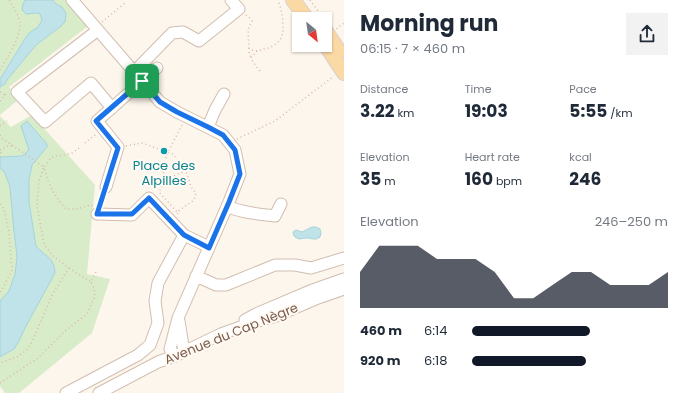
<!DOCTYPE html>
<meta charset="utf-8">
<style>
:root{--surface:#fff;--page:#f2f2f3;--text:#1f2937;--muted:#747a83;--accent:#111827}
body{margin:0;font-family:Poppins,sans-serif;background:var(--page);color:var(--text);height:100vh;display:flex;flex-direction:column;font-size:15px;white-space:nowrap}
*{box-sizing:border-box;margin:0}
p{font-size:13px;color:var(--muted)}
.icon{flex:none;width:22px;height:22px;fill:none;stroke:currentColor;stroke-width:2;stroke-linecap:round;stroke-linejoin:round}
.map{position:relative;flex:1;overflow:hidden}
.side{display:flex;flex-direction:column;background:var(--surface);width:340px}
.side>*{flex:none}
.needle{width:26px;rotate:151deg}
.fabs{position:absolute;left:292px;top:12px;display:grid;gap:8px}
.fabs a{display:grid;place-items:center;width:40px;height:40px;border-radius:0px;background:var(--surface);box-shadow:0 1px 3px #0004;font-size:20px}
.pin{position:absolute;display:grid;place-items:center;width:34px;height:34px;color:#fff;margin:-17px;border-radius:8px;box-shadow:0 2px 6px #0006}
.round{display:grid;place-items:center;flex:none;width:42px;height:42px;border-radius:0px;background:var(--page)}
.overview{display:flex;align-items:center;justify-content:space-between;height:68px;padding:0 16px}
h1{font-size:22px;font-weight:700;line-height:30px}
.stats{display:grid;grid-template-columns:repeat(3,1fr);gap:6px;height:68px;padding:4px 16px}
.stats div{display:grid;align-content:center}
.stats b{font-size:17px;font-weight:700}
.stats small{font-size:11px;font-weight:400}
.stats p{font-size:11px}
.chart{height:112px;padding:8px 16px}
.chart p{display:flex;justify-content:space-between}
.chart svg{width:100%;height:72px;margin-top:4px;fill:var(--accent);opacity:.7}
ul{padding:0 16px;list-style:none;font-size:13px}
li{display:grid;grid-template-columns:64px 48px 1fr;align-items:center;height:30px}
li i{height:10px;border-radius:5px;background:var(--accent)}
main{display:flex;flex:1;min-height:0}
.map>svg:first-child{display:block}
.green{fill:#d8ecc9}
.water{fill:#bfe3e8;stroke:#a5d3da}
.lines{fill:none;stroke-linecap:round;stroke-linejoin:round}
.minor-casing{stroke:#d1beb0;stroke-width:13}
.major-casing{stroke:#dad1cd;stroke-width:16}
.path{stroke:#d9b8a5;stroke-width:1.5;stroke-dasharray:1 3;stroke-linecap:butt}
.minor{stroke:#fff;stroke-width:11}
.major{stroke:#fbd9a5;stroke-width:14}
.route-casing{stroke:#fff;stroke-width:8}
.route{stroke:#1a73e8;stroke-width:5}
.culture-dot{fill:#0f9aa8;stroke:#fffaf3;stroke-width:1.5}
.labels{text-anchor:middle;stroke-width:4;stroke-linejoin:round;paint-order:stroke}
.culture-label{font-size:13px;fill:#0d838f;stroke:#fffaf3}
.street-label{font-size:13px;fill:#7a5c4d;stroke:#fffaf3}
</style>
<main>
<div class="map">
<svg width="344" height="393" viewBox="0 0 344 393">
<rect width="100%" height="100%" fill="#fdf6ec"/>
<path class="green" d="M 0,0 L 25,0 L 23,4 L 26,14 L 37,13 L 40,14 L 42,20 L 38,27 L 29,33 L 0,79 Z
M 53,0 L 68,0 L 88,26 L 9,87 L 18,100 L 0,115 L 0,87 L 5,84 L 7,80 L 36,45 L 60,27 L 62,7 L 56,4 Z
M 32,115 L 95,185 L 87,274 L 110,279 L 92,333 L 19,393 L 5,393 L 0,386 L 0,357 L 14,349 L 19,341 L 51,260 L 40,251 L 36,246 L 29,202 L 29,180 L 32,165 L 47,147 L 47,144 L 27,121 L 29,150 L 22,156 L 0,157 L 0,116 L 11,127 Z
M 0,168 L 5,173 L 10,187 L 13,222 L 17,257 L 15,274 L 9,291 L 0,301 Z"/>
<path class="water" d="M 25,0 L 53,0 L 56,4 L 62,7 L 66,13 L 65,22 L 60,27 L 36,45 L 7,80 L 5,84 L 0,87 L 0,79 L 23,42 L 29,33 L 38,27 L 42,20 L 40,14 L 37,13 L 26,14 L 22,10 L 23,4 Z
M 27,121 L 47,144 L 47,147 L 32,165 L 29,180 L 29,202 L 36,246 C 45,257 54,256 55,273 L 25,328 L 19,341 L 14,349 L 0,357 L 0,301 L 9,291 L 15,274 L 17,257 L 13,222 L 10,187 L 5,173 L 0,168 L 0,157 L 22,156 L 29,150 L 21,126 Z
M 312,227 L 316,227 L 320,229 L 321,233 L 320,237 C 314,241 313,238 307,238 C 300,238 300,241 294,236 L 293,232 L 296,230 L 302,232 Z"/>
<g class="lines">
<defs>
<path id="minor" d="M 72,0 L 160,102 L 177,112 L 223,135 L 235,150 L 240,174 L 229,202 L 178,318 L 170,349 L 175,356
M 98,30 L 17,92 L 45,122 L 91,83 L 112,108
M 134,72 L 172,33 L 183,32 L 199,41 L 239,9 L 231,0
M 208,127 L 215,110 L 224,94
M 106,187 L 118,147 L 97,121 L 157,68
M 227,206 C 241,213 260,214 275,216 L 281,204
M 97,214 L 132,215 L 149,198 L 184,235 L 209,247
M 196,276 L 216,285 L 226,285 L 275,265 L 295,265 L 311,268 L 344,258
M 245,320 L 256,314 L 310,291 L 344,279
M 179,321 L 184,352
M 66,393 L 138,355 L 150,345 L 158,323 L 155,301 L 158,283 L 184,235
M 99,393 L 158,362 L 175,356 L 221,334 L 255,322 L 276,316 L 318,298 L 344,289"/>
<path id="major" d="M 293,0 L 307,19
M 325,30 L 339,51
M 325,44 L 344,73"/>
</defs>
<use href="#minor" class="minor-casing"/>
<use href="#major" class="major-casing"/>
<path class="path" d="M 310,0 L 324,19
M 246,15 L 250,18 L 252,21 L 248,30 L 249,48 C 254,52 258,51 264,49 C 270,48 276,45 280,40 C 286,31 282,10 278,0
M 102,22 L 125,3
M 337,29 L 337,28 L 344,23
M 249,48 L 249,52 L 251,58
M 257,51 L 251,58 L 253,62 L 260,71
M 0,70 C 7,58 21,37 20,23 C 19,16 13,6 9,0
M 0,92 L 5,95
M 0,101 L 5,95 L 8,93
M 182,125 L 168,152 L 162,169 L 166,179 L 185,171
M 0,126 L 7,121
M 0,135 L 3,139 L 44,167 L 39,181 L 37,206 L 44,244 L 53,256 L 69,268 L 53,293 L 32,342 L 27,350 L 17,357 L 0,363
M 237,139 L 275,121 L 334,76
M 85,143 L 96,134
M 126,146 L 142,143 L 173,154 L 187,174 L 191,187 L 196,193 L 194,200 L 177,212 L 179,216
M 79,148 L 72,153 L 65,155 L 56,156 L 51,158 L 44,167 C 46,173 47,178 49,183 C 53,193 59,201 66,209 L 77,209 L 90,205 L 94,206
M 0,150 L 8,146 L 13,146
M 0,157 L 1,150
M 166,179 L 159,192 L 177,212
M 0,204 L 4,209 L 9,232 L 12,270 L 2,290 L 0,292
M 101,204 L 104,195
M 69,268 L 91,282
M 0,383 L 38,358 L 65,331 L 87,314 L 95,296 L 94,288 L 91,282 L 97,270"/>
<use href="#minor" class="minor"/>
<use href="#major" class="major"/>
</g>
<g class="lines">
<defs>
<path id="route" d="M 142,81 L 160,102 L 177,112 L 208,127 L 223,135 L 235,150 L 240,174 L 229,202 L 209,248 L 184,235 L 149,198 L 132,214 L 97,214 L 118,148 L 96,121 Z"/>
</defs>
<use href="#route" class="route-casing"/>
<use href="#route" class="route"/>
</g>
<circle class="culture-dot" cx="164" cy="151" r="4"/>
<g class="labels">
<g class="culture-label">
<text x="164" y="170">Place des<tspan x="164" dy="15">Alpilles</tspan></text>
</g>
<g class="street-label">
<text transform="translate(231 333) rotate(-22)" y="5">Avenue du Cap Nègre</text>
</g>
</g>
</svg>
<div class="fabs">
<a><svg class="needle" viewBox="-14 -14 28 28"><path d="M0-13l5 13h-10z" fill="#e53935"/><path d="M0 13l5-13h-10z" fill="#747a83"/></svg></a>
</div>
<div class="pin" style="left:142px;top:81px;background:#1e9e55"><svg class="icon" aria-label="arrive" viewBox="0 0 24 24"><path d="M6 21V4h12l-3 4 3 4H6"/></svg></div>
</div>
<section class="side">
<div class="overview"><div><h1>Morning run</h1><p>06:15 · 7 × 460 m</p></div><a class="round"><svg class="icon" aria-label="share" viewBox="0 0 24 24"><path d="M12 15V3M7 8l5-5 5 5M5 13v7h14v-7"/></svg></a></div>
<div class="stats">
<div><p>Distance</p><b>3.22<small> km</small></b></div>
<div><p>Time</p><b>19:03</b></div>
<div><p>Pace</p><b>5:55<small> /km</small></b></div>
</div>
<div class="stats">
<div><p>Elevation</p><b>35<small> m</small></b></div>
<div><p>Heart rate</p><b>160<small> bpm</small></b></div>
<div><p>kcal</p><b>246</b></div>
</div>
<div class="chart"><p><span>Elevation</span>246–250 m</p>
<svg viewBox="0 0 160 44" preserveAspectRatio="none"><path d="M0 44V22L10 6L20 6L30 6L40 14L50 14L60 14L70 22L80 38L90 38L100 30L110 22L120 22L130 30L140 30L150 30L160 22V44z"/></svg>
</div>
<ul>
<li><b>460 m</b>6:14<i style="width:60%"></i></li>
<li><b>920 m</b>6:18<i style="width:58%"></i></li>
</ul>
</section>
</main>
